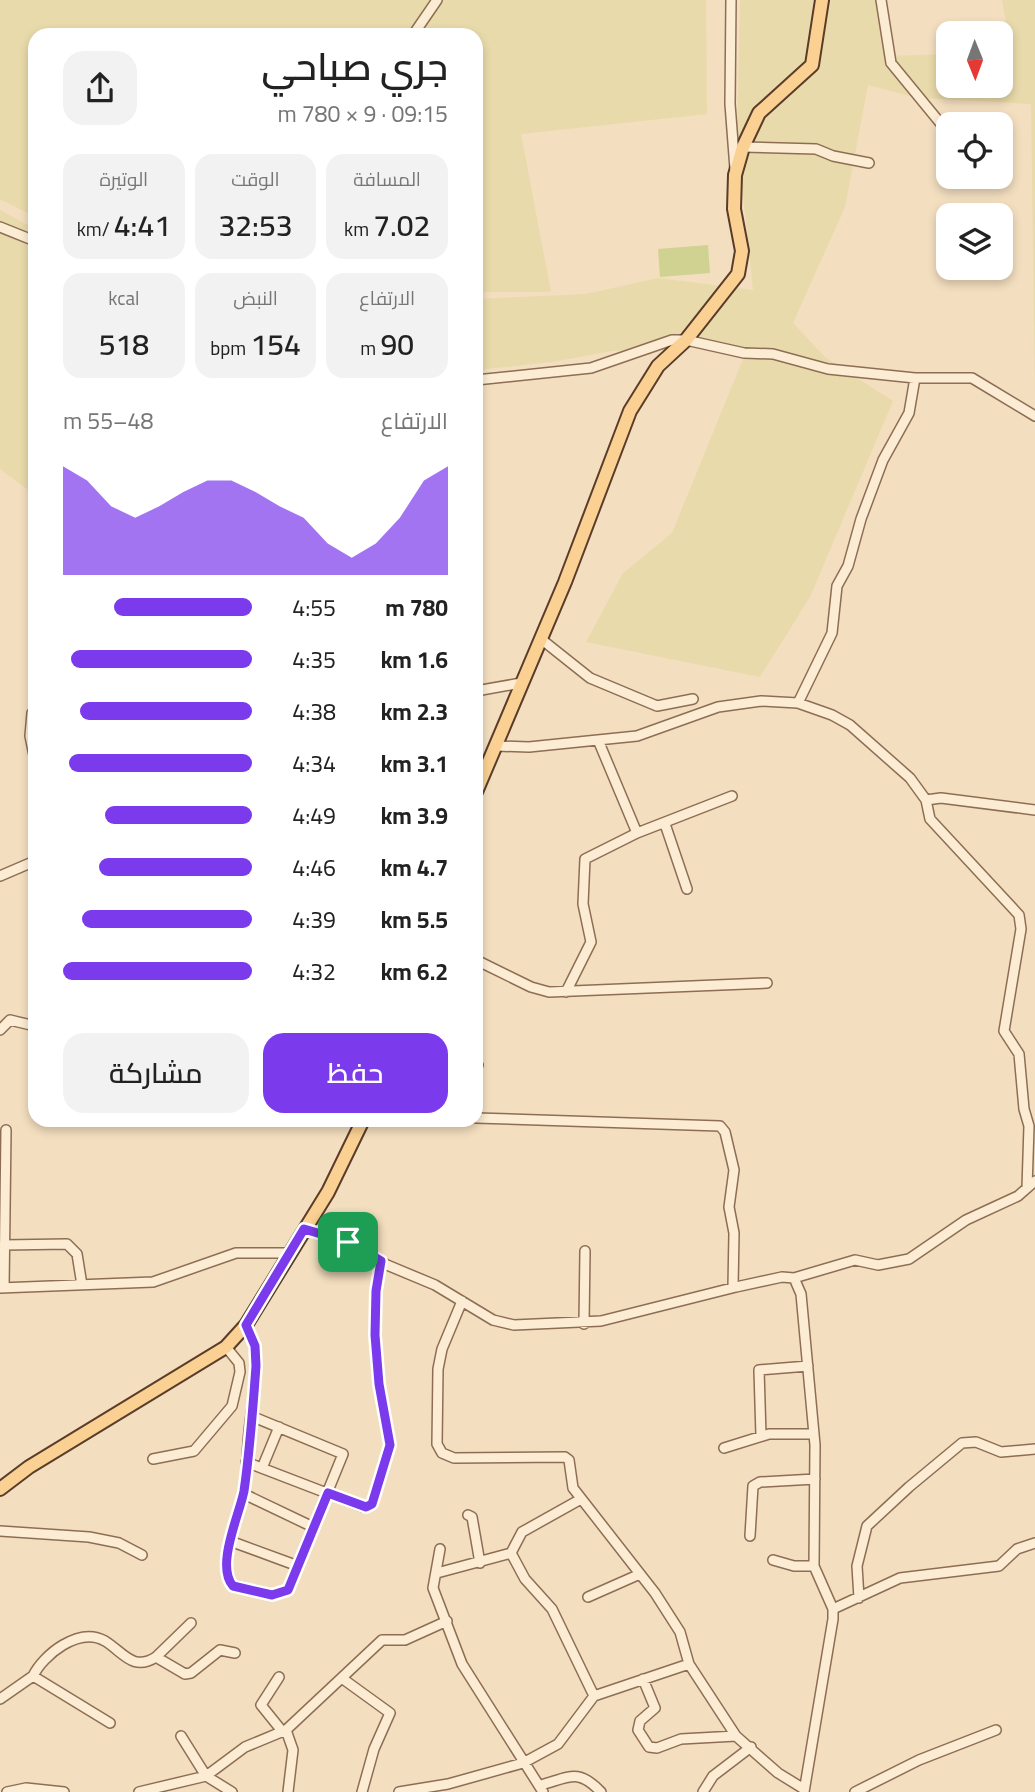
<!DOCTYPE html>
<html lang="ar">
<meta charset="utf-8">
<style>
:root{--surface:#fff;--page:#f2f2f2;--text:#222;--muted:#767676;--accent:#7c3aed}
body{margin:0;font-family:Georgia,Cairo,serif;background:var(--page);color:var(--text);direction:rtl;height:100vh;display:flex;flex-direction:column;font-size:26px;white-space:nowrap}
*{box-sizing:border-box;margin:0}
p{font-size:23px;color:var(--muted)}
.icon{flex:none;width:38px;height:38px;fill:none;stroke:currentColor;stroke-width:2;stroke-linecap:round;stroke-linejoin:round}
.map{position:relative;flex:1;overflow:hidden;direction:ltr}
.details{position:absolute;left:28px;top:28px;width:455px;height:1099px;display:flex;flex-direction:column;background:var(--surface);border-radius:21px;box-shadow:0 4px 10px #0003;direction:rtl}
.details>*{flex:none}
.needle{width:46px;rotate:179deg}
.controls{position:absolute;left:936px;top:21px;display:grid;gap:14px}
.controls a{display:grid;place-items:center;width:77px;height:77px;border-radius:14px;background:var(--surface);box-shadow:0 4px 10px #0003;font-size:35px}
.pin{position:absolute;display:grid;place-items:center;width:60px;height:60px;color:#fff;margin:-30px;border-radius:14px;box-shadow:0 4px 10px #0006}
.round{display:grid;place-items:center;flex:none;width:74px;height:74px;border-radius:21px;background:var(--page)}
.summary{display:flex;align-items:center;justify-content:space-between;height:119px;padding:0 35px}
h1{font-size:38px;font-weight:600;line-height:52px}
.stats{display:grid;grid-template-columns:repeat(3,1fr);gap:10px;height:119px;padding:7px 35px}
.stats div{display:grid;align-content:center;border-radius:18px;background:var(--page);text-align:center}
.stats b{font-size:30px;font-weight:600}
.stats small{font-size:19px;font-weight:400}
.stats p{font-size:19px}
.chart{height:196px;padding:14px 35px}
.chart p{display:flex;justify-content:space-between}
.chart svg{width:100%;height:126px;margin-top:7px;fill:var(--accent);opacity:.7}
.button{display:flex;gap:14px;margin-top:auto;padding:14px 35px}
.button a{flex:1;height:80px;border-radius:21px;background:var(--accent);color:#fff;font-size:28px;font-weight:600;line-height:80px;text-align:center}
.button a+a{background:var(--page);color:var(--text)}
ul{padding:0 35px;list-style:none;font-size:23px}
li{display:grid;grid-template-columns:112px 84px 1fr;align-items:center;height:52px}
li i{height:18px;border-radius:9px;background:var(--accent)}
.map>svg:first-child{display:block}
.farmland{fill:#e9daab}
.green{fill:#d0d291}
.lines{fill:none;stroke-linecap:round;stroke-linejoin:round}
.minor-casing{stroke:#8d6e55;stroke-width:12}
.major-casing{stroke:#5a3c2a;stroke-width:16}
.minor{stroke:#fcecd3;stroke-width:9}
.major{stroke:#fad192;stroke-width:12}
.route-casing{stroke:#fff;stroke-width:14}
.route{stroke:#7c3aed;stroke-width:9}
</style>
<div class="map">
<svg width="1035" height="1792" viewBox="0 0 1035 1792">
<rect width="100%" height="100%" fill="#f3debf"/>
<path class="farmland" d="M 0,0 L 706,0 L 707,114 L 521,134 L 551,292 L 476,292 L 476,35 L 35,35 L 35,217 L 0,199 Z
M 740,0 L 885,0 L 887,56 L 948,54 L 948,86 L 1001,86 L 1001,52 L 1011,51 L 1002,0 L 1035,0 L 1035,395 L 1031,104 L 917,98 L 868,85 L 845,207 L 793,323 L 826,358 L 893,401 L 810,597 L 760,677 L 586,642 L 623,573 L 672,533 L 743,359 L 707,347 L 612,351 L 552,362 L 476,370 L 476,299 L 586,294 L 658,278 L 753,290 L 737,137 Z
M 0,210 L 35,229 L 35,495 L 0,469 Z"/>
<path class="green" d="M 708,245 L 710,273 L 660,277 L 658,249 Z"/>
<g class="lines">
<defs>
<path id="minor" d="M 731,0 L 730,104 L 735,169
M 881,0 L 891,63 L 946,130
M 413,35 L 437,0
M 743,147 L 816,149 L 833,156 L 869,163
M 0,227 L 35,241
M 476,380 L 591,368 L 672,340 L 686,340 L 744,353 L 773,354 L 828,369 L 915,378 L 972,378 L 1035,416
M 541,639 L 590,678 L 657,706 L 693,699
M 476,691 L 521,683
M 798,703 L 832,633 L 837,586 L 848,566 L 861,519 L 883,460 L 909,413 L 915,378
M 32,713 L 30,736 L 35,760
M 598,740 L 637,833
M 496,746 L 529,747 L 637,736 L 718,707 L 761,701 L 798,703 L 832,715 L 850,725 L 910,778 L 926,800 L 930,819 L 1019,915 L 1021,929 L 1004,1031 L 1019,1054 L 1024,1109 L 1029,1126 L 1027,1188
M 926,800 L 941,798 L 1035,810
M 665,824 L 687,889
M 0,876 L 35,861
M 476,960 L 531,987 L 549,992 L 767,983
M 566,992 L 591,942 L 583,904 L 585,859 L 637,833 L 732,796
M 0,1030 L 10,1020 L 35,1026
M 476,1064 L 478,1065
M 476,1118 L 720,1126 L 725,1132 L 734,1170 L 729,1207 L 734,1233 L 733,1287
M 304,1229 L 360,1248 L 387,1265 L 435,1285 L 493,1320 L 514,1325 L 601,1321 L 736,1287 L 782,1277 L 794,1278 L 801,1294 L 815,1445 L 814,1566 L 833,1609 L 833,1619 L 804,1792
M 4,1245 L 67,1244 L 77,1254 L 82,1285
M 794,1278 L 855,1260 L 878,1265 L 909,1259 L 966,1220 L 1018,1196 L 1035,1181
M 0,1288 L 153,1282 L 236,1253 L 288,1253
M 4,1288 L 6,1130
M 462,1301 L 442,1349 L 438,1369 L 437,1444 L 442,1453 L 454,1458 L 565,1457 L 569,1460 L 573,1488 L 655,1593 L 680,1632 L 689,1664 L 736,1736 L 778,1773 L 804,1789
M 584,1324 L 585,1251
M 246,1325 C 265,1357 252,1397 249,1432 C 247,1451 247,1472 244,1491 C 240,1513 216,1566 233,1585 L 273,1595 L 288,1589 L 343,1454 L 251,1416
M 761,1436 L 759,1370 L 808,1366
M 724,1448 L 769,1434 L 814,1434
M 153,1459 L 194,1451 L 232,1406 L 240,1372 L 239,1363 L 226,1347
M 246,1462 L 363,1507 L 372,1504 L 390,1445 L 379,1384 L 375,1335 L 376,1291 L 381,1261
M 262,1468 L 279,1427
M 244,1494 L 313,1527
M 468,1515 L 472,1517 L 480,1563
M 0,1531 L 89,1537 L 119,1543 L 142,1555
M 750,1536 L 753,1486 L 760,1482 L 815,1479
M 230,1541 L 298,1566
M 440,1549 L 433,1588 L 462,1664 L 543,1792
M 511,1553 L 525,1579 L 552,1609 L 594,1696
M 773,1560 L 794,1566 L 814,1566
M 437,1573 L 511,1553 L 522,1532 L 581,1499
M 588,1597 L 640,1574
M 859,1598 L 857,1566 L 867,1526 L 909,1487 L 962,1443 L 976,1442 L 1001,1452 L 1035,1449
M 833,1609 L 900,1578 L 999,1566 L 1017,1549 L 1035,1543
M 156,1657 L 191,1623
M 33,1676 C 43,1655 79,1626 105,1641 C 123,1652 133,1672 156,1657 L 185,1674 L 191,1673 L 220,1650 L 235,1653
M 279,1677 L 261,1705 L 282,1731
M 343,1679 L 390,1713 L 374,1749 L 362,1792
M 643,1679 L 655,1708 L 640,1721 L 638,1730 L 649,1747 L 657,1748 L 681,1739 L 736,1736
M 0,1699 L 33,1676 L 110,1723
M 181,1736 L 206,1776 L 245,1747 L 286,1730
M 541,1785 C 570,1777 578,1768 601,1792
M 7,1792 L 26,1788 L 64,1792
M 139,1792 L 206,1776 L 232,1792
M 288,1792 L 293,1750 L 286,1730 L 382,1640 L 405,1640 L 447,1621
M 399,1792 L 448,1784 L 523,1763 L 558,1744 L 594,1696 L 689,1664
M 703,1792 L 713,1776 L 751,1747
M 855,1792 L 919,1760 L 996,1730"/>
<path id="major" d="M 476,792 L 565,582 L 630,411 L 658,366 L 686,340 L 738,274 L 742,251 L 734,209 L 735,175 L 743,147 L 759,113 L 812,65 L 822,0
M 0,1489 L 29,1467 L 226,1347 L 246,1325 L 328,1192 L 363,1120"/>
</defs>
<use href="#minor" class="minor-casing"/>
<use href="#major" class="major-casing"/>
<use href="#minor" class="minor"/>
<use href="#major" class="major"/>
</g>
<g class="lines">
<defs>
<path id="route" d="M 304,1229 L 348,1242 L 381,1261 L 376,1291 L 375,1335 L 379,1384 L 390,1445 L 372,1504 L 366,1507 L 328,1493 L 288,1590 L 272,1595 L 233,1586 C 215,1566 240,1513 244,1491 C 250,1450 253,1407 256,1366 L 255,1346 L 246,1325 Z"/>
</defs>
<use href="#route" class="route-casing"/>
<use href="#route" class="route"/>
</g>
</svg>
<div class="controls">
<a><svg class="needle" viewBox="-14 -14 28 28"><path d="M0-13l5 13h-10z" fill="#e53935"/><path d="M0 13l5-13h-10z" fill="#767676"/></svg></a>
<a><svg class="icon" aria-label="locate" viewBox="0 0 24 24"><circle cx="12" cy="12" r="6"/><path d="M12 2v4M12 18v4M2 12h4M18 12h4"/></svg></a>
<a><svg class="icon" aria-label="layers" viewBox="0 0 24 24"><path d="M12 4l9 5-9 5-9-5zM3 14l9 5 9-5"/></svg></a>
</div>
<div class="pin" style="left:348px;top:1242px;background:#1e9e55"><svg class="icon" aria-label="arrive" viewBox="0 0 24 24"><path d="M6 21V4h12l-3 4 3 4H6"/></svg></div>
<section class="details">
<div class="summary"><div><h1>جري صباحي</h1><p>09:15 · 9 × 780 m</p></div><a class="round"><svg class="icon" aria-label="share" viewBox="0 0 24 24"><path d="M12 15V3M7 8l5-5 5 5M5 13v7h14v-7"/></svg></a></div>
<div class="stats">
<div><p>المسافة</p><b>7.02<small> km</small></b></div>
<div><p>الوقت</p><b>32:53</b></div>
<div><p>الوتيرة</p><b>4:41<small> /km</small></b></div>
</div>
<div class="stats">
<div><p>الارتفاع</p><b>90<small> m</small></b></div>
<div><p>النبض</p><b>154<small> bpm</small></b></div>
<div><p>kcal</p><b>518</b></div>
</div>
<div class="chart"><p><span>الارتفاع</span>48–55 m</p>
<svg viewBox="0 0 160 44" preserveAspectRatio="none"><path d="M0 44V6L10 11L20 20L30 24L40 20L50 15L60 11L70 11L80 15L90 20L100 24L110 33L120 38L130 33L140 24L150 11L160 6V44z"/></svg>
</div>
<ul>
<li><b>780 m</b>4:55<i style="width:73%"></i></li>
<li><b>1.6 km</b>4:35<i style="width:96%"></i></li>
<li><b>2.3 km</b>4:38<i style="width:91%"></i></li>
<li><b>3.1 km</b>4:34<i style="width:97%"></i></li>
<li><b>3.9 km</b>4:49<i style="width:78%"></i></li>
<li><b>4.7 km</b>4:46<i style="width:81%"></i></li>
<li><b>5.5 km</b>4:39<i style="width:90%"></i></li>
<li><b>6.2 km</b>4:32<i style="width:100%"></i></li>
</ul>
<div class="button"><a>حفظ</a><a>مشاركة</a></div>
</section>
</div>
